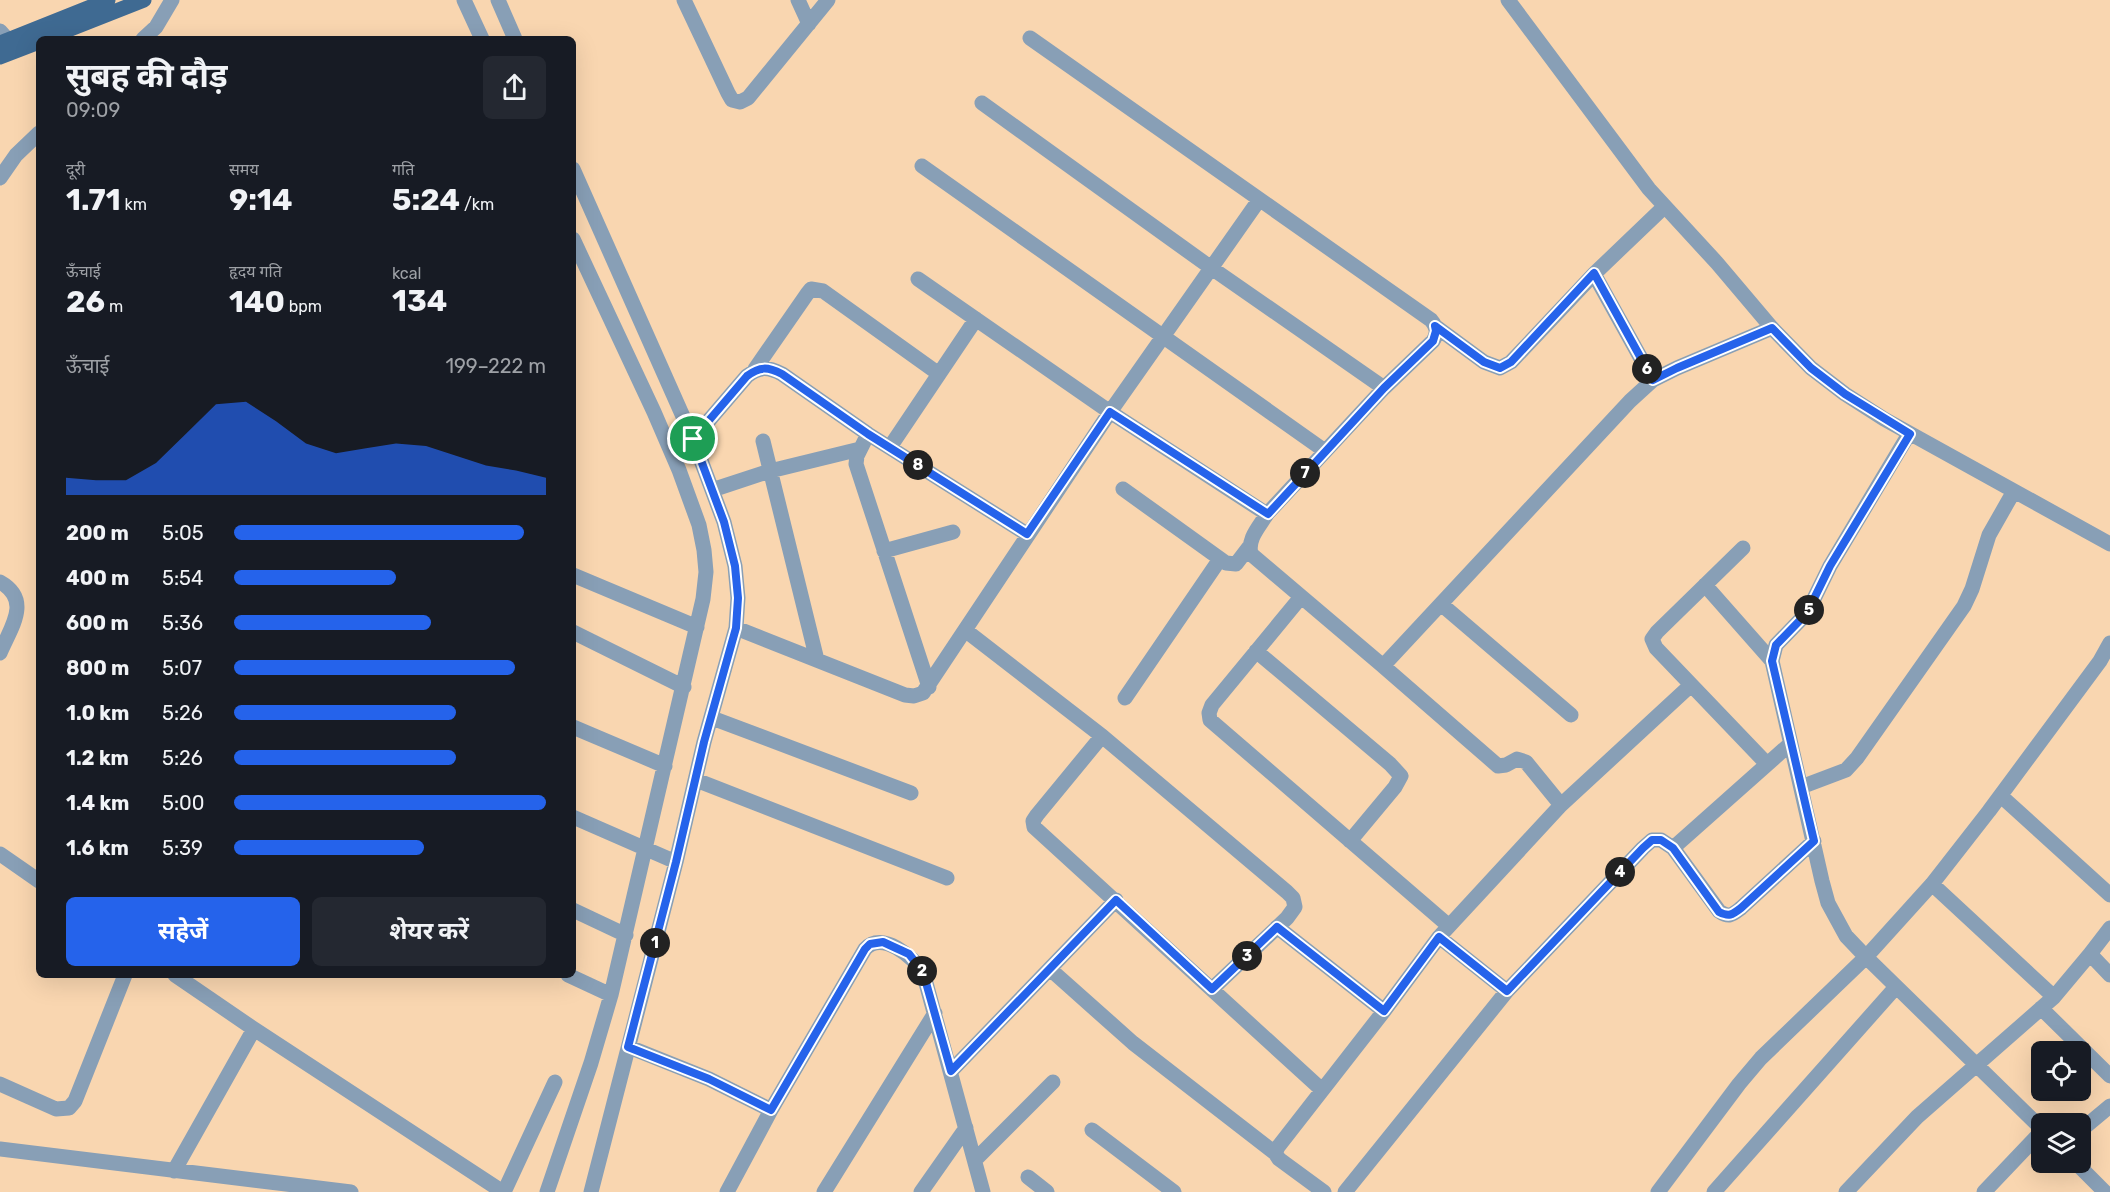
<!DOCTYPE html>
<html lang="hi">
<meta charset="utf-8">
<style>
:root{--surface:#171b24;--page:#242831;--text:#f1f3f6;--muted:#9ea1a6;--accent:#2563eb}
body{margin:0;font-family:Rubik,"Noto Sans Devanagari",sans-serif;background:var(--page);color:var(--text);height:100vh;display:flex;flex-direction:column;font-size:22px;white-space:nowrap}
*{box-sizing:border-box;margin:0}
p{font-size:20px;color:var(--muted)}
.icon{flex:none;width:33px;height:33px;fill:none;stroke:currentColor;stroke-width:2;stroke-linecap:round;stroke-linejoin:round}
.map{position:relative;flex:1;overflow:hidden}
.side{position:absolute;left:36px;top:36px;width:540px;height:942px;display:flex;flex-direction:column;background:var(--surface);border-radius:9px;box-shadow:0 6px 24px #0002}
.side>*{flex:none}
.controls{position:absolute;left:2031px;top:1041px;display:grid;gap:12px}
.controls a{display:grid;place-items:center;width:60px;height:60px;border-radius:9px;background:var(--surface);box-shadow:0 6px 24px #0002;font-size:30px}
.pin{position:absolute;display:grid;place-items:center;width:51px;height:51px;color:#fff;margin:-26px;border:3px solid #fff;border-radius:50%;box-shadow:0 2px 6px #0007}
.km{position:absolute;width:30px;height:30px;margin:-15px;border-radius:50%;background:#222;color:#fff;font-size:16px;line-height:30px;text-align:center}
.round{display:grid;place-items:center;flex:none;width:63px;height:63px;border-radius:9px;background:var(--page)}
.headline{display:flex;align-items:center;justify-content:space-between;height:102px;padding:0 30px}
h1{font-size:33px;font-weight:700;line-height:45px}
.figures{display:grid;grid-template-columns:repeat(3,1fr);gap:9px;height:102px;padding:6px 30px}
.figures div{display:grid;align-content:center}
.figures b{font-size:30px;font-weight:700}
.figures small{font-size:16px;font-weight:400}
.figures p{font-size:16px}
.chart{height:168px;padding:12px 30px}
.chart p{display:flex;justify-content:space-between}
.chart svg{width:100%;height:108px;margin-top:6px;fill:var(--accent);opacity:.7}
.button{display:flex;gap:12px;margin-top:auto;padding:12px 30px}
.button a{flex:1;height:69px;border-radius:9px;background:var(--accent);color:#fff;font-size:24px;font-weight:700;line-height:69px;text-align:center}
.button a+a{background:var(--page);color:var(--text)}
ul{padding:0 30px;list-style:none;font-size:20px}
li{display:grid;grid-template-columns:96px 72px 1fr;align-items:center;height:45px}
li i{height:15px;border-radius:8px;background:var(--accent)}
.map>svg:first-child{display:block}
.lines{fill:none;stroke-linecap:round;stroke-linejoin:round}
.minor{stroke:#889fb6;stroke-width:15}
.major{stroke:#3f6a92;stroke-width:15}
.route-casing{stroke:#fff;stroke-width:12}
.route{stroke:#2563eb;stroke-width:8}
</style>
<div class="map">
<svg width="2110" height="1192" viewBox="0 0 2110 1192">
<rect width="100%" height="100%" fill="#f9d6b0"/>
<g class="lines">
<path class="minor" d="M 464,0 L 482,39
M 498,0 L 515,39
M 684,0 L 728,93 L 732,100 L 740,102 L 748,98 L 828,0
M 798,0 L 809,24
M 1508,0 L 1649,189 L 1717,263 L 1772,328 L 1811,368 L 1845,394 L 1884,419 L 2110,544
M 0,31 L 8,40
M 1030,38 L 1431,320 C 1437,327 1438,333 1433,341 L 1384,388 L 1267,514
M 143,39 L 156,27 L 172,0
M 982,103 L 1210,267 L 1384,388
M 922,166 L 1325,451
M 573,169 L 693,439 L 724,522 L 735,566 L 738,598 L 736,628 L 704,742 L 676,862 L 591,1192
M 0,178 L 16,155 L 39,133
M 918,279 L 1110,412 L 1259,200
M 1435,326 L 1484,362 L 1500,368 L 1511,362 L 1594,274
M 755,369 L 807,294 L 811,289 L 823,291 L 939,374
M 1653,380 L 1594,274 L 1664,207
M 868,434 L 857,456 L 856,464 L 929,687
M 1909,434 L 1830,566 L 1807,613 L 1776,645 L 1772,661 L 1822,881 L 1828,903 L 1846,936 L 1866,957 L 2042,1129
M 693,439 L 747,376 C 760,366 768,367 782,374 L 868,434 L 1027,534
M 763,441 L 817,660
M 890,447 L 976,319
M 1123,489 L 1226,563 L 1236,564 L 1249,547
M 712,490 L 770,471 L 860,449
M 1743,548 L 1657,632 L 1652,639 L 1656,648 L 1767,764
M 884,551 L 953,532
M 573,575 L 697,627
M 0,582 C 32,600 11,627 0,653
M 1705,585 L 1772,661
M 1301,597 L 1212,705 L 1209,713 L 1210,720 L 1449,926
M 1441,604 L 1571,715
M 736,628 L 905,695 L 914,696 L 923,693 L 1110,412 L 1267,514 C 1259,527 1247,539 1251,554 L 1383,666 L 1630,401 L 1653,380 L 1677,368 L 1772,328
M 965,630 L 1102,736 L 1287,892 L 1293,898 L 1295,907 L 1287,918 L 1212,989
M 573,632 L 684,687
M 1256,651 L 1390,764 L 1401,776 L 1395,787 L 1350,841
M 1383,666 L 1498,766 L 1506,765 L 1517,759 L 1526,762 L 1561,805
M 1125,698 L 1220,559
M 712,718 L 911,793
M 573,727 L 665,766
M 1102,736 L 1037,815 L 1033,821 L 1034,827 L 1322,1090
M 696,780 L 947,878
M 1801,787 L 1846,770 L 1857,758 L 1964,606 L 1972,589 L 1989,535 L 2014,491
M 2001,796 L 2110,895
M 573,817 L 676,862
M 1673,848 L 1790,744
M 0,854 L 39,881
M 1932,884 L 2054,997
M 573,910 L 626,935
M 1277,927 L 1384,1011
M 2110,928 L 2090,954 L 2110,975
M 1439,937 L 1507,991
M 1051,970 L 1133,1043 L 1275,1153
M 175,975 L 254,1029 L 503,1192
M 568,975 L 611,995
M 2041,1008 L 2110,1076
M 629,1047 L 709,1079 L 771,1110
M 951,1071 L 1116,900
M 0,1084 L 56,1109 L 69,1108 L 75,1101 L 125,975
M 1092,1130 L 1174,1192
M 2080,1131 L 2110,1106
M 0,1149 L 351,1192
M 975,1160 L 1053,1082
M 2075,1162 L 2105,1192
M 174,1171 L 254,1029
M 1028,1177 L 1047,1192
M 504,1192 L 555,1082
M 547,1192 L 591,1063 L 611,995 L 703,599 L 706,572 L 704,550 L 699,525 L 679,470 L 654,412 L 573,239
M 727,1192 L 771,1110 L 865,949 C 882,930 913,957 923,972 L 983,1192
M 824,1192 L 935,1013
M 921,1192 L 966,1128
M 1324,1192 L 1279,1159 L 1275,1153 L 1278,1147 L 1384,1011 L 1439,937 L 1561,805 L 1691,685
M 1345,1192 L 1507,991 L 1643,848 L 1652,840 L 1661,840 L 1673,848 L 1719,911 C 1729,918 1732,915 1741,908 L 1814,841
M 1658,1192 L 1739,1084 L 1761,1058 L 1866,957 L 1932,884 L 1989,811 L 2100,661 L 2110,643
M 1714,1192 L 1896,987
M 1846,1192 L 1917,1117 L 2054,997 L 2090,954
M 1984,1192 L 2042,1131"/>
<path class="major" d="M 45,39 L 144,0
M 0,43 L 108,0
M 0,57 L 39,42"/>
</g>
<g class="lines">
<defs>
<path id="route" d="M 1594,273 L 1653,380 L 1677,368 L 1772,328 L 1811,368 L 1845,394 L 1910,434 L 1830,566 L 1807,613 L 1776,645 L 1772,661 L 1814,841 L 1741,908 C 1732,915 1729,917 1719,912 L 1673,848 L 1661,840 L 1652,840 L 1643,848 L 1507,991 L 1439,937 L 1384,1011 L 1277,927 L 1212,989 L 1116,900 L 951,1071 L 923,972 L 909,954 L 883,942 L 870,944 L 865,949 L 771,1110 L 709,1079 L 628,1047 L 676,862 L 704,742 L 736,628 L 738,598 L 735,566 L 724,522 L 693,439 L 747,376 C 760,366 768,367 782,374 L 868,434 L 1027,534 L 1110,412 L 1268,514 L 1384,388 L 1433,341 L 1436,331 L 1435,326 L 1484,362 L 1500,368 L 1511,362 Z"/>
</defs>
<use href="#route" class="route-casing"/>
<use href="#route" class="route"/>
</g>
</svg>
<div class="controls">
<a><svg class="icon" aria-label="locate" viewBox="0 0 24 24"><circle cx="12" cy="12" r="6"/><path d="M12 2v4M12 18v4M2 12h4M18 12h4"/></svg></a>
<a><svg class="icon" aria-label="layers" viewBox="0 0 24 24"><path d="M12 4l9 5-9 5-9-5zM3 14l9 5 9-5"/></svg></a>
</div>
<div class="pin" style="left:693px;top:439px;background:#1e9e55"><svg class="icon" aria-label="arrive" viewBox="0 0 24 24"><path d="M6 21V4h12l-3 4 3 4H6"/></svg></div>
<b class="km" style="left:655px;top:943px">1</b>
<b class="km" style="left:922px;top:971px">2</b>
<b class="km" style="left:1247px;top:956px">3</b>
<b class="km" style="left:1620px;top:872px">4</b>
<b class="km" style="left:1809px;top:610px">5</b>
<b class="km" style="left:1647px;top:369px">6</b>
<b class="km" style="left:1305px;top:473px">7</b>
<b class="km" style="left:918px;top:465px">8</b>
<section class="side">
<div class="headline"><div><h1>सुबह की दौड़</h1><p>09:09</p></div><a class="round"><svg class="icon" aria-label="share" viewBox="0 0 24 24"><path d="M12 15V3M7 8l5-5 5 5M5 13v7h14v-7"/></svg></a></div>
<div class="figures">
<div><p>दूरी</p><b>1.71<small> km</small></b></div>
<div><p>समय</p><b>9:14</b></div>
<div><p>गति</p><b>5:24<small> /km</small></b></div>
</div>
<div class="figures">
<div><p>ऊँचाई</p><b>26<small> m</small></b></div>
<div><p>हृदय गति</p><b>140<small> bpm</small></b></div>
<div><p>kcal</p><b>134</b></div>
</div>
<div class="chart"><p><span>ऊँचाई</span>199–222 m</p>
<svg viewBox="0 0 160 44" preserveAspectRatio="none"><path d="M0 44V37L10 38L20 38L30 31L40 19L50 7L60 6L70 14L80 23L90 27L100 25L110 23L120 24L130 28L140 32L150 34L160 37V44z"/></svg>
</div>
<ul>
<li><b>200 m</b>5:05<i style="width:93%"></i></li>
<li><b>400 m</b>5:54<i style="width:52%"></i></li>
<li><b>600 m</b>5:36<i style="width:63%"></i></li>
<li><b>800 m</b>5:07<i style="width:90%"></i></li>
<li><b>1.0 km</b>5:26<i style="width:71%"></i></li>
<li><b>1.2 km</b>5:26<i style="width:71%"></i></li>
<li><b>1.4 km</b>5:00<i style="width:100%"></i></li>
<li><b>1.6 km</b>5:39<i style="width:61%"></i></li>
</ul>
<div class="button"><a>सहेजें</a><a>शेयर करें</a></div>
</section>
</div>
